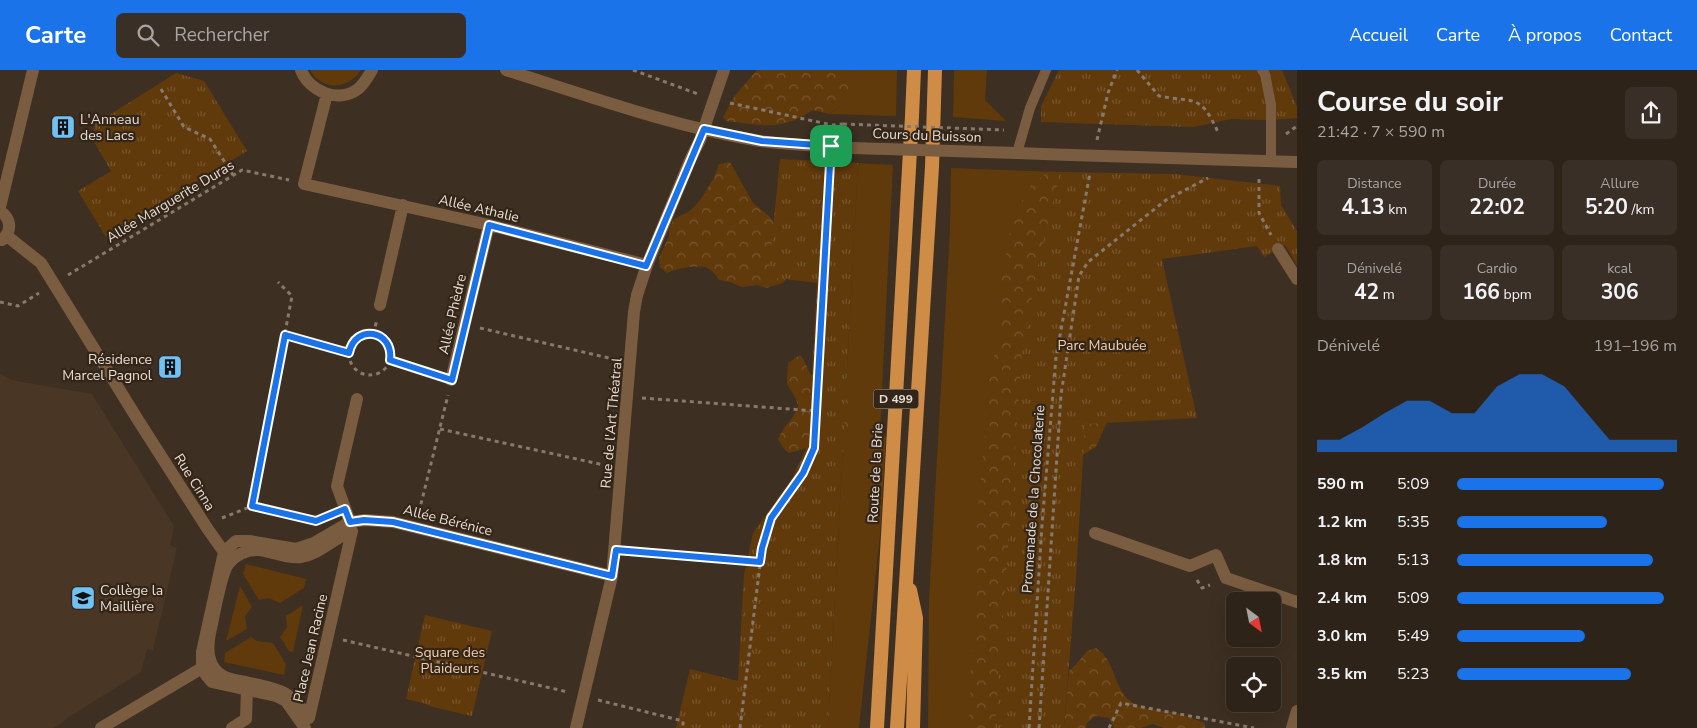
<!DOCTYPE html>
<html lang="fr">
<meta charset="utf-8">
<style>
:root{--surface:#2e2319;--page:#3a2f26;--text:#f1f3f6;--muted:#a7a4a2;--line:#494038;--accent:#1a73e8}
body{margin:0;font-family:"Nunito Sans",sans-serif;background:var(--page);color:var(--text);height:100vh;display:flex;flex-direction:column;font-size:19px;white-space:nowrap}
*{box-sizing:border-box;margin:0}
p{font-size:16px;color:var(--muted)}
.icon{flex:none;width:28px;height:28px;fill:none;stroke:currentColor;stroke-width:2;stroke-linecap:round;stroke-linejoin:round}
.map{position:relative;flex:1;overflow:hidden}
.sheet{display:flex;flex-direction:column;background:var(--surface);width:400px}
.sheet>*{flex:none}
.needle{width:32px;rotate:148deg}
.fabs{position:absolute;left:1226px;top:522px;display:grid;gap:10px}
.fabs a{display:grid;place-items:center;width:55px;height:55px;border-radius:8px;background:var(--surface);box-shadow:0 5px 20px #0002,0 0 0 1px var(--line);font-size:25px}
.pin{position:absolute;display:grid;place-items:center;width:42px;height:42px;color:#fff;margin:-21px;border-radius:10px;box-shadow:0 2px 8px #0006}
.round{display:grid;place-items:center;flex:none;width:52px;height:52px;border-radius:8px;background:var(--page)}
.summary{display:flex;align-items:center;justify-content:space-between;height:85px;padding:0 20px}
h1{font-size:28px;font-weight:700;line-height:38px}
.stats{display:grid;grid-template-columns:repeat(3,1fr);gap:8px;height:85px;padding:5px 20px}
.stats div{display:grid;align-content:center;border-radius:8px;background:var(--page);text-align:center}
.stats b{font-size:21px;font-weight:700}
.stats small{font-size:14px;font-weight:400}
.stats p{font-size:14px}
.chart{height:140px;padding:10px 20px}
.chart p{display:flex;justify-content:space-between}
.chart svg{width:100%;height:90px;margin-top:5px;fill:var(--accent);opacity:.7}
ul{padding:0 20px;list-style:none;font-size:16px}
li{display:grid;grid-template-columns:80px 60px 1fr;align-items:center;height:38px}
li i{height:12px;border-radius:6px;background:var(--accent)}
header{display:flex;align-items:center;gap:30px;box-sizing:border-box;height:70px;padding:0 25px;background:var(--accent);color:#fff}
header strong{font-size:24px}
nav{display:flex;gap:28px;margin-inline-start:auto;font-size:18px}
.search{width:350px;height:45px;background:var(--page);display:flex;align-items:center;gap:12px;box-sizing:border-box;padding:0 18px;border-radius:8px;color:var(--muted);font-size:19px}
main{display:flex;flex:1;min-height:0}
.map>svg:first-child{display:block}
.built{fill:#4a3625}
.green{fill:#613a0c}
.forest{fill:url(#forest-crowns)}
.park{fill:url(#park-tufts)}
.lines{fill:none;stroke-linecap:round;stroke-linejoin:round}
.path{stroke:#867a6e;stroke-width:3;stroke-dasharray:4 4;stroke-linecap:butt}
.service{stroke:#7a5c40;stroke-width:10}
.pedestrian{stroke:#7a5c40;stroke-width:12}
.minor{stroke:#7a5c40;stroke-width:12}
.trunk{stroke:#ce8c46;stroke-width:14}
.path-bridge{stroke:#867a6e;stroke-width:3;stroke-dasharray:4 4;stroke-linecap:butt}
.minor-bridge{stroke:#7a5c40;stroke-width:12}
.route-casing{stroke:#fff;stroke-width:10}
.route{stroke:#1a73e8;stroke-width:6}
.labels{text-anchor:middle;stroke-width:4.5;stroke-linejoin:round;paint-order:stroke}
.shield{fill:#332517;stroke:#b0a59b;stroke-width:1}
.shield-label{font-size:12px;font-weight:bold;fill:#e5dcd3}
.poi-label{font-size:14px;fill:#e5dcd3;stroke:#332517;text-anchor:start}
.street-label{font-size:14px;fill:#e5dcd3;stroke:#332517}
.park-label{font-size:14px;fill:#f4ceab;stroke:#332517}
</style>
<header>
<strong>Carte</strong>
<div class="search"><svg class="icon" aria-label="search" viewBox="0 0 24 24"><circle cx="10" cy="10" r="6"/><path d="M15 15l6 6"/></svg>Rechercher</div>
<nav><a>Accueil</a><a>Carte</a><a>À propos</a><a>Contact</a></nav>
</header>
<main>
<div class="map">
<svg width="1297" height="658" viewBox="0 0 1297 658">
<defs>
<pattern id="forest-crowns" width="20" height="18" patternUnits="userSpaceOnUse" patternTransform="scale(1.25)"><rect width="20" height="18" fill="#613a0c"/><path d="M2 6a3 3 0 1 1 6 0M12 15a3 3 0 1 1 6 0" fill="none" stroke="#78562e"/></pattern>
<pattern id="park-tufts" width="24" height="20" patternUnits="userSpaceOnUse" patternTransform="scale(1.25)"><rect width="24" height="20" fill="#613a0c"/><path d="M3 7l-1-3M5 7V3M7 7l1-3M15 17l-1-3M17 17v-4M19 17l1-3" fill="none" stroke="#78562e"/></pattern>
</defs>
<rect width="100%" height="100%" fill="#3d2f21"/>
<path class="built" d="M 0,304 L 12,310 L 92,324 L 174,456 L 170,475 L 177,478 L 153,580 L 147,579 L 141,602 L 64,650 L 65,651 L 54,658 L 0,658 Z"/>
<path class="green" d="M 310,0 L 361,0 C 348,20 322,21 310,0 Z
M 849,0 L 897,0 L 896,46 L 829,44 C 845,35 859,19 849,0 Z
M 954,0 L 987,0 L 985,30 L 1006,51 L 953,47 Z
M 858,93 L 893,95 L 880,361 L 886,367 L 880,465 L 859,658 L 828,658 Z
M 951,98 L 1060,102 L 995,658 L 928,658 L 929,530 L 950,159 Z
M 246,494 L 306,509 L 304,518 L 280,533 L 269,528 L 259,530 L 243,504 Z
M 240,516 L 252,537 L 245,546 L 247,559 L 226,571 Z
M 303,535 L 293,582 L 289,581 L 280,567 L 287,557 L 286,546 Z
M 251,567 L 257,571 L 273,573 L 286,594 L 284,605 L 224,592 L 225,583 Z"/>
<path class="forest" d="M 757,0 L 849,0 C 860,20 846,34 829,44 L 813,40 C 780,62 763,55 726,51 L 723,47 L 734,27 Z
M 730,92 L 753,133 L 769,146 L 778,158 L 790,202 L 783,213 L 766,218 L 758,215 L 742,217 L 730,212 L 719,210 C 716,205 712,200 707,198 C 700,194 675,199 667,203 L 660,197 L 659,188 L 669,166 L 669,159 L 673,150 L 691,140 L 700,130 L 714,108 L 719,94 Z
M 1048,102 L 1076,103 L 1113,339 L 1096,377 L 1083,385 L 1019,658 L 969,658 L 971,599 L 977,537 L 976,457 L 985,365 L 986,325 L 992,290 L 1002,269 L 997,233 L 1010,162 L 1022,131 L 1031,115 Z
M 800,285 C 809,295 805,300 815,309 L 840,306 L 849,321 L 847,339 L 850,353 L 842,373 L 811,377 L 789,383 L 785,380 L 778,369 L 784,358 L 793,347 L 798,336 L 796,329 L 787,314 L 788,293 Z
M 1096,578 C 1115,590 1113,615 1128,629 C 1142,642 1166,639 1183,645 C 1191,647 1198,651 1205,653 L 1205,658 L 1164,658 L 1153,654 L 1140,658 L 1114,658 L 1109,648 L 1095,646 L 1087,653 L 1086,658 L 1064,658 L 1069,601 L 1078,592 L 1087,581 Z"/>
<path class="park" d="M 1059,0 L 1282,0 L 1297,37 L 1297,48 L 1271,50 L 1231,49 L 1193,57 L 1041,52 L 1041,36 Z
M 176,3 L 204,11 L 247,81 L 106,167 L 78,121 L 111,101 L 92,68 L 95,54 Z
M 780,89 L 858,93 L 828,658 L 676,658 L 690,599 L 738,611 L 744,505 L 753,463 L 793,407 L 808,374 L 817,213 L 768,207 Z
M 1060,102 L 1175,104 L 1280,116 L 1281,135 L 1297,161 L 1297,195 L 1285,175 L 1264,187 L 1257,176 L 1162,189 L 1197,348 L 1085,354 L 1076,507 L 1064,658 L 995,658 L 1022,283 L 1036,204 Z
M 425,545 L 492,561 L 472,646 L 433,637 L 423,633 L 406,629 Z"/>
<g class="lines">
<path class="path" d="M 633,0 L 698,24
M 1137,0 L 1159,26 C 1197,33 1200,24 1218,62
M 161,19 L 184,57 L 210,69 L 233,105
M 730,33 L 832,55 L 843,54
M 1286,64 L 1297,56
M 1097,70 L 1108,23 L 1117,0
M 1259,109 L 1259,143 L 1271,165
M 68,205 L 242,100 L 289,110
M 0,232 L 18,236 L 39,223
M 480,258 L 613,289
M349 284a21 21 0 1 1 42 0a21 21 0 1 1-42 0Z
M 373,264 L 377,250
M 285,265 L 349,283
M 390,290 L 436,305
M 642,328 L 816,341
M 440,359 L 604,395
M 252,436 L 292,226 L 278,212
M 419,442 L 448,325
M 222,448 L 252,436 L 316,451
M 631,481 L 760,492
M 1197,510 L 1202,518 L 1210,515
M 343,570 L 568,622
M 598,630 L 683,651 L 683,658
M 740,658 L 762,478 L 771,448 L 803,403 L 814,378 L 830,92
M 1029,658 L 1042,455 L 1056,287 L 1090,103
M 1039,658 L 1061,325 L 1079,206 L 1088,192 L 1166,130 L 1208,108
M 1109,658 L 1121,633 L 1254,658"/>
<path class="service" d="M 1262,0 L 1265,4 L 1271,35 L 1271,91
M 1017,83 L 1030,38 L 1046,0"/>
<path class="pedestrian" d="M 352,461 L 309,648 C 287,618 280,620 246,612 C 239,611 230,610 223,606 C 207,597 207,578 210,563 C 214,546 220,509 227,496 C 234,485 247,479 260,480 C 273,482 287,489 301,487 C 320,484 334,468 352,461 Z"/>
<path class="minor" d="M 301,0 C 309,21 338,34 358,19 C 364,14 368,7 372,0
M 506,0 C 589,26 674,57 760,71 C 791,75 822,76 852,78
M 327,24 L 304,114 L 489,155 L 647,195
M 1017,83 L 1070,85
M 1137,87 L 1297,92
M 0,137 L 33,0
M 0,141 C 12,149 12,161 2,170
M 7,166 L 41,193 L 138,350 L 207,458 L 224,482 L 202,582 L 202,598 L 101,658
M 1278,179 L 1297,209
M 380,235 L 403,135
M 451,310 L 489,155
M 350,452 L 337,416 L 357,329
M 1095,463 L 1190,496 L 1216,485 L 1226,508 L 1297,532
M 224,482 L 236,471 L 249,471 L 296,479 L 314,473 L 350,452 L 365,450 L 393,452 L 612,506
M 202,598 L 206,605 L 212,612 L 276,626 L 286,631 L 305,658
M 232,658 L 246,649 L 247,619
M 576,658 L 612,506 L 634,242 L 637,225 L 647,195 L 691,88 L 700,70 L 724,0
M 1292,658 L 1297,641"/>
<path class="trunk" d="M 910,520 L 916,548 L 913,658
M 877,658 L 912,46 L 914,0
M 897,658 L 932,97 L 935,0"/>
<path class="path-bridge" d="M 843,54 L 1004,60"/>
<path class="minor-bridge" d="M 852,78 L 1017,83
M 1070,85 L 1137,87"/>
</g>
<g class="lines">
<defs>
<path id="route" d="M 704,59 L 762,71 L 831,76 L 814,378 L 803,403 L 771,448 L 762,478 L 760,492 L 616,480 L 612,506 L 393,452 L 364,450 L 350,452 L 345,439 L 316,451 L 252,436 L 285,265 L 349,283 C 355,253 394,260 390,290 L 452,310 L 489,155 L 646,196 Z"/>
</defs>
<use href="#route" class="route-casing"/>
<use href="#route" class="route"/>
</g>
<defs>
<symbol id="building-square" viewBox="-11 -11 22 22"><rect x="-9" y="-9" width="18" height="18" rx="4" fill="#70c1f4" stroke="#332517"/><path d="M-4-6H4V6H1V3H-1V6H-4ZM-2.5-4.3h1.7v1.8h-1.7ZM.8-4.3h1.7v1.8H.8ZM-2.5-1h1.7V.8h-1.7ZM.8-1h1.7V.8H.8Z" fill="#111"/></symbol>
<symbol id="school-square" viewBox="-11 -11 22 22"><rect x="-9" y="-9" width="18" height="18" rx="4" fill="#70c1f4" stroke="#332517"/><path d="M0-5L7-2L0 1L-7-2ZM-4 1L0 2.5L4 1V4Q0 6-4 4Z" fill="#111"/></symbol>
</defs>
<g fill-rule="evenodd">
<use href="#building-square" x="49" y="43" width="28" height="28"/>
<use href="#building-square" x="156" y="283" width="28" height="28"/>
<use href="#school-square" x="69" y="514" width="28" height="28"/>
</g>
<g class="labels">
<rect class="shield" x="873.5" y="319.5" width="45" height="19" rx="4"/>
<g class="shield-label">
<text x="896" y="333">D 499</text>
</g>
<g class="poi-label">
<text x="80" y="54">L'Anneau<tspan x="80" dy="16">des Lacs</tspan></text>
<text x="152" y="294" text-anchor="end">Résidence<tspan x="152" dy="16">Marcel Pagnol</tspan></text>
<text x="100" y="525">Collège la<tspan x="100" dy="16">Maillière</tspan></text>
</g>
<g class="street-label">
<text transform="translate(927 65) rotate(2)" y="5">Cours du Buisson</text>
<text transform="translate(170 131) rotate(-31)" y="5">Allée Marguerite Duras</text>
<text transform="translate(479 138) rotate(13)" y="5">Allée Athalie</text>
<text transform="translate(452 244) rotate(-77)" y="5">Allée Phèdre</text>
<text transform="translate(611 353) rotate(-85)" y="5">Rue de l'Art Théatral</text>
<text transform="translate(875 403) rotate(-87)" y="5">Route de la Brie</text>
<text transform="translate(195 412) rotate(58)" y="5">Rue Cinna</text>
<text transform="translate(1033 429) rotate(-86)" y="5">Promenade de la Chocolaterie</text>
<text transform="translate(448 450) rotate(14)" y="5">Allée Bérénice</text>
<text transform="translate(310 578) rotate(-77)" y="5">Place Jean Racine</text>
</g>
<g class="park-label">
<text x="1102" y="280">Parc Maubuée</text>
<text x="450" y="587">Square des<tspan x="450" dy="16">Plaideurs</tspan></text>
</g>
</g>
</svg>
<div class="fabs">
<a><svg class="needle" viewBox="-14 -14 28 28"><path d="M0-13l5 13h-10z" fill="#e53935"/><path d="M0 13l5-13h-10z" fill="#a7a4a2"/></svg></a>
<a><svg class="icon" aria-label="locate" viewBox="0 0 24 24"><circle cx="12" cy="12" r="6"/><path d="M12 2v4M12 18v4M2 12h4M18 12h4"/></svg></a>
</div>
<div class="pin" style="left:831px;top:76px;background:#1e9e55"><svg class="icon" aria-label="arrive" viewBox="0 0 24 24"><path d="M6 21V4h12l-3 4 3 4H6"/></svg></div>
</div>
<section class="sheet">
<div class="summary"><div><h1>Course du soir</h1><p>21:42 · 7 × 590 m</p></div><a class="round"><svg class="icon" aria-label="share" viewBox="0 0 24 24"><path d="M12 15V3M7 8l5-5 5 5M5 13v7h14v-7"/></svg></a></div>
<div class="stats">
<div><p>Distance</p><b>4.13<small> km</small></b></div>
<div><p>Durée</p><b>22:02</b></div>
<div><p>Allure</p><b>5:20<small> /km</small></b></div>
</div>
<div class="stats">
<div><p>Dénivelé</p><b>42<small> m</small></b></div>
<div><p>Cardio</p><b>166<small> bpm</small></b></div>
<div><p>kcal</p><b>306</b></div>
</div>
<div class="chart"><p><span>Dénivelé</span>191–196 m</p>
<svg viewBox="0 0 160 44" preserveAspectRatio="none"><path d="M0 44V38L10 38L20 32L30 25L40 19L50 19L60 25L70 25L80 12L90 6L100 6L110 12L120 25L130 38L140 38L150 38L160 38V44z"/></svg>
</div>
<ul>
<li><b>590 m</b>5:09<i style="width:94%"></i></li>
<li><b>1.2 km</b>5:35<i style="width:68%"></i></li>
<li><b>1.8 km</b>5:13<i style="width:89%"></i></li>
<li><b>2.4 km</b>5:09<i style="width:94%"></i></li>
<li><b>3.0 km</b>5:49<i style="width:58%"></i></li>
<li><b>3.5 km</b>5:23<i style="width:79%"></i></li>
</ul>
</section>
</main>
